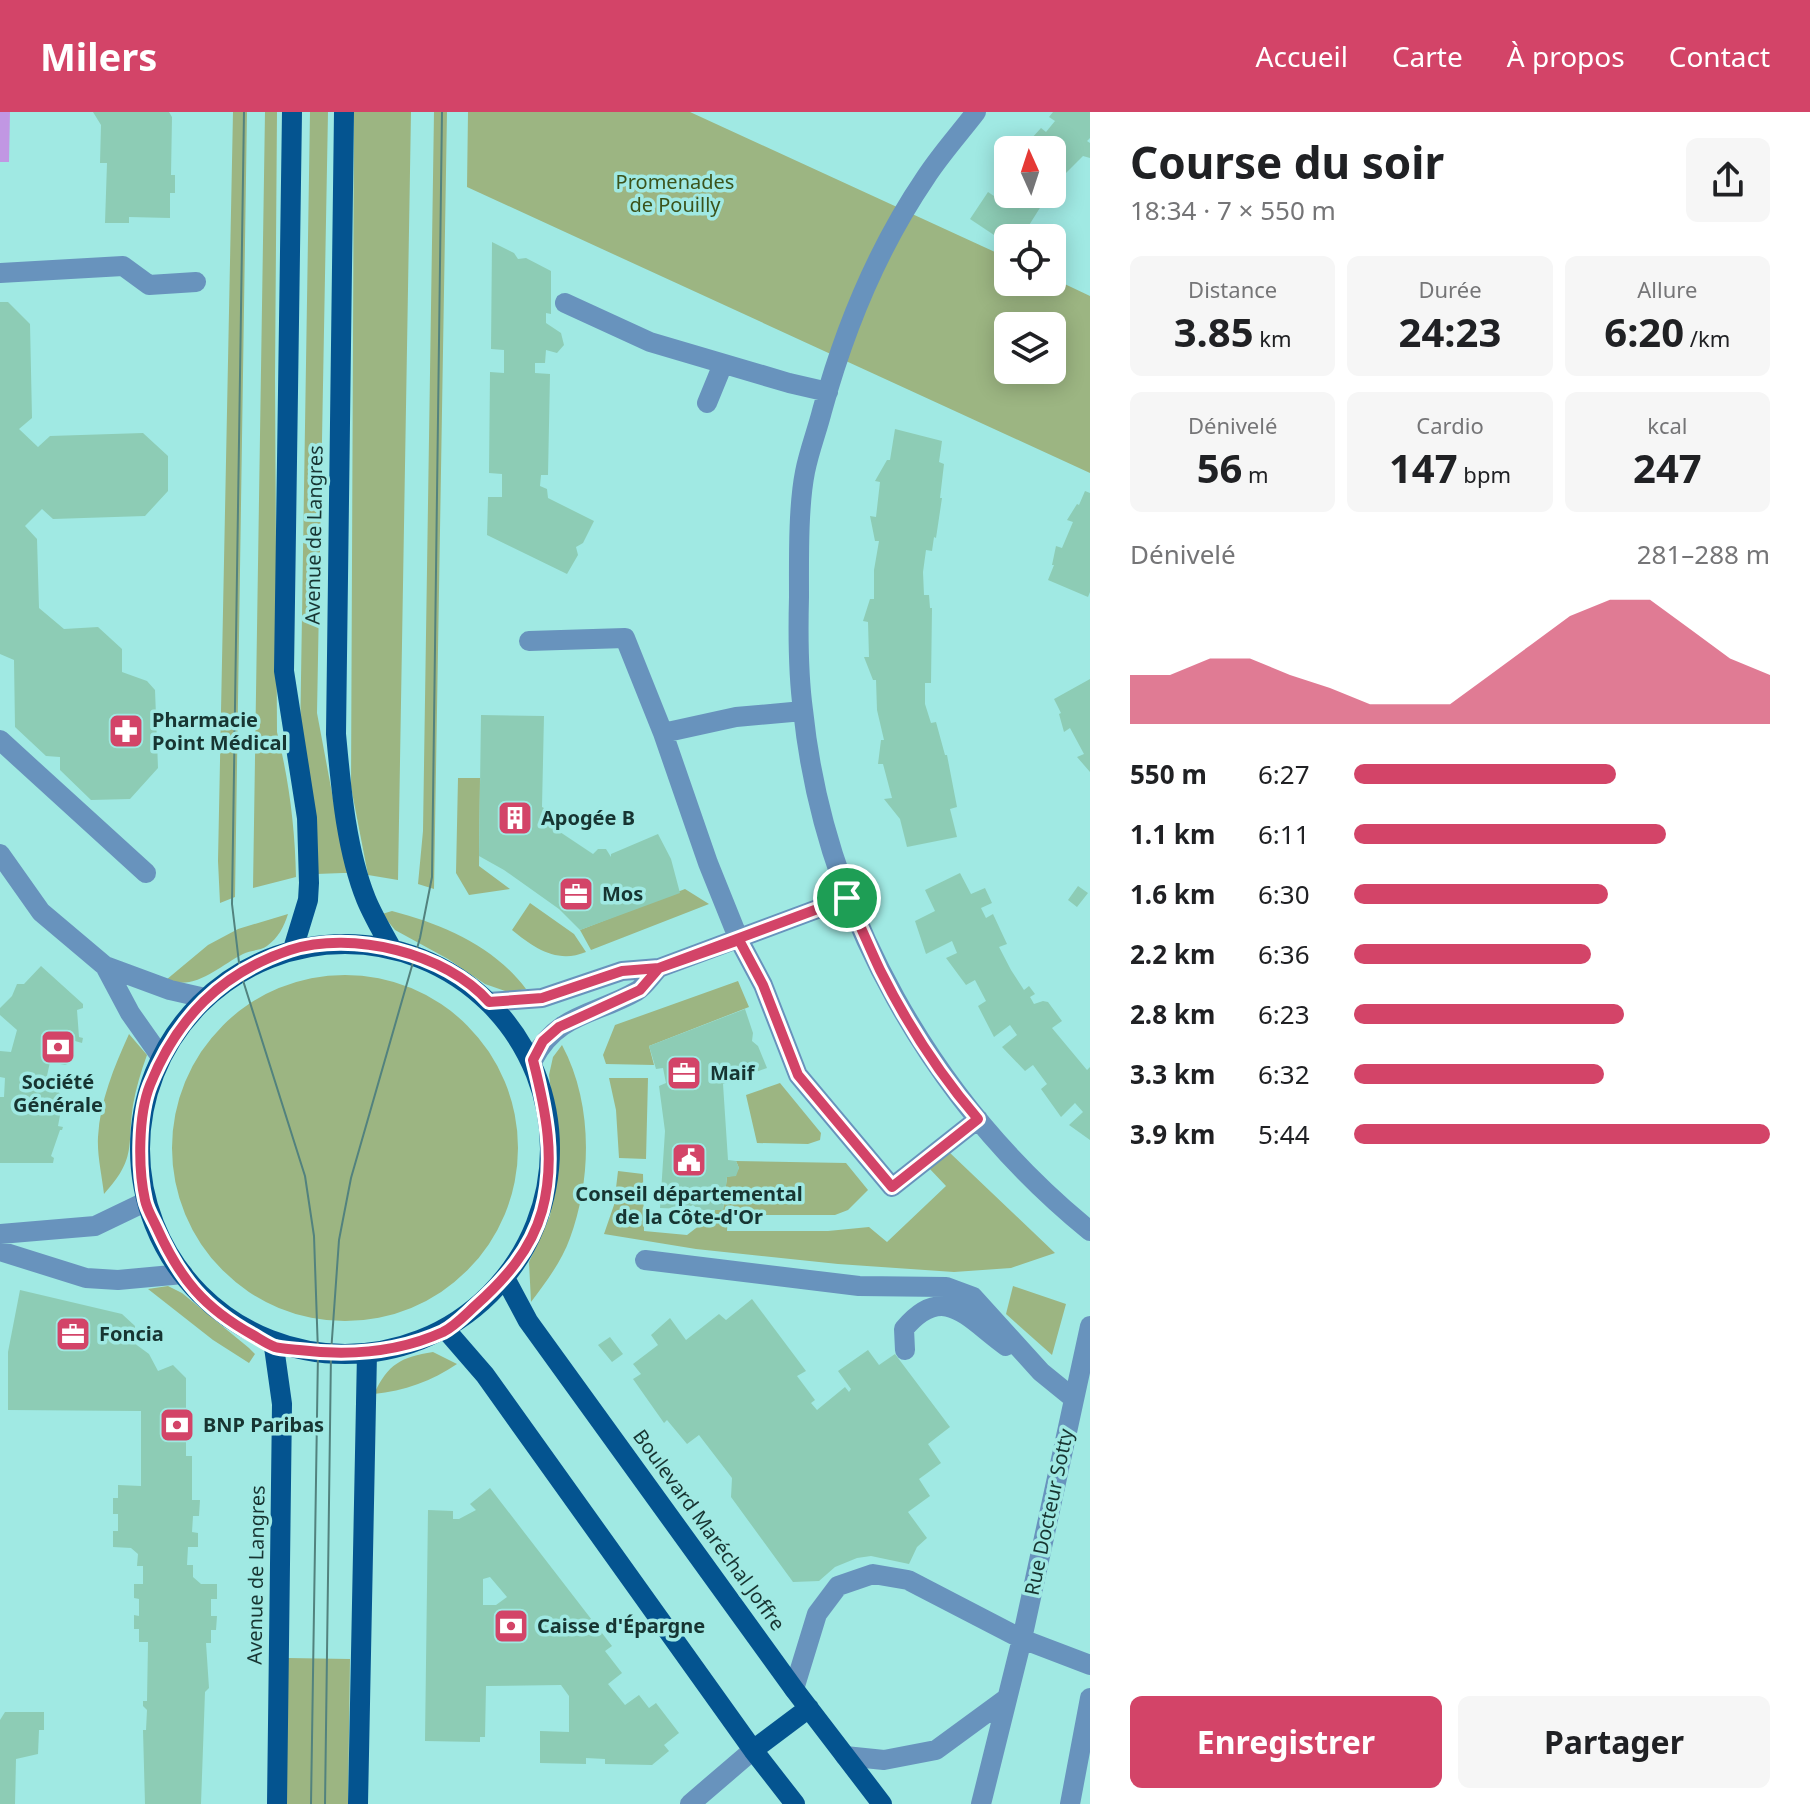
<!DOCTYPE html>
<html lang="fr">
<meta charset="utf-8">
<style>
:root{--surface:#fff;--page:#f6f6f6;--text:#202124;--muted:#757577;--accent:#d34468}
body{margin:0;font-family:"Noto Sans",sans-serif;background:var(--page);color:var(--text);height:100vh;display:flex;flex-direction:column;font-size:30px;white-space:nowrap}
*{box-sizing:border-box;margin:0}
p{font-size:26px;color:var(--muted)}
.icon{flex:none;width:44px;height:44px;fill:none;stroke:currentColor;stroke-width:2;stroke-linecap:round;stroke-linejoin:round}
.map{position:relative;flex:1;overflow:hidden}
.panel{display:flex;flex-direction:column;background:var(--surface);width:720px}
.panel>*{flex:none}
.needle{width:52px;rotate:357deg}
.tools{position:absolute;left:994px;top:24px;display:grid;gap:16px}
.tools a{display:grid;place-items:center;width:72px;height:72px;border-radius:12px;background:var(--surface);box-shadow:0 4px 20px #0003;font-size:40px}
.pin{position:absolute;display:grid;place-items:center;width:68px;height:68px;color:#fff;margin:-34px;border:4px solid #fff;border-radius:50%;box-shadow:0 2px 8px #0007}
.round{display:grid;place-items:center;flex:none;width:84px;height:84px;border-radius:12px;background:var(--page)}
.headline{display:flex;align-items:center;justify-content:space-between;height:136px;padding:0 40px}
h1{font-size:44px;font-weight:700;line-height:60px}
.figures{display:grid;grid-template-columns:repeat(3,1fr);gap:12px;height:136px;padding:8px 40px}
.figures div{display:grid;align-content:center;border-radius:12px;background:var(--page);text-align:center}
.figures b{font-size:40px;font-weight:700}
.figures small{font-size:22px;font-weight:400}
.figures p{font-size:22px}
.chart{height:224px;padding:16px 40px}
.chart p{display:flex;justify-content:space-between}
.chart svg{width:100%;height:144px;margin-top:8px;fill:var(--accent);opacity:.7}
.cta{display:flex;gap:16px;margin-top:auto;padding:16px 40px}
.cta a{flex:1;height:92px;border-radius:12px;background:var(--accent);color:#fff;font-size:32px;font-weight:700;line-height:92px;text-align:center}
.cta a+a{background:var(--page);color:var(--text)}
ul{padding:0 40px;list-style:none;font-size:26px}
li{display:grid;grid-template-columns:128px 96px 1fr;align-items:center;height:60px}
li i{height:20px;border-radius:10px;background:var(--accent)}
header{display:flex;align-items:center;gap:48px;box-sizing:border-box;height:112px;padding:0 40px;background:var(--accent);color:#fff}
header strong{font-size:38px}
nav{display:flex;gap:44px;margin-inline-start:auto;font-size:28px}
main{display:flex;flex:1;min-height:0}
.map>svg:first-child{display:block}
.green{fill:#9cb582;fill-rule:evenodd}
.water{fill:#c197e3}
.building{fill:#8dccb5;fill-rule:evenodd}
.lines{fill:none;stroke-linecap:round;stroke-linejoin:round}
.minor{stroke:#6893bd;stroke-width:20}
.major{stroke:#045490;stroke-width:20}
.tram{stroke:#52827e;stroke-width:2}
.route-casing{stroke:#fff;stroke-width:16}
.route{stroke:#d34468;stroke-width:10}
.labels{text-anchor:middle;stroke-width:7;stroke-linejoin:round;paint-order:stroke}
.park-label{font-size:20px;fill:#3b531b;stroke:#a0e9e3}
.street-label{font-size:20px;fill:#173532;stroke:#a0e9e3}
.poi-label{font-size:20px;font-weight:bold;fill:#173532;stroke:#a0e9e3;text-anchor:start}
</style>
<header>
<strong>Milers</strong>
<nav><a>Accueil</a><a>Carte</a><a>À propos</a><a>Contact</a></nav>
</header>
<main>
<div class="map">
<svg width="1090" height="1692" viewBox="0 0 1090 1692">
<rect width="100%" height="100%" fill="#a0e9e3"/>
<path class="green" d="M 233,0 L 247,0 L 235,785 L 220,791 L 218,749 Z
M 265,0 L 277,0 L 275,266 L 277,620 C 289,668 295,716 296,765 L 253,776 Z
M 310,0 L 328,0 L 317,601 L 347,761 L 343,761 L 316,762 L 300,629 Z
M 354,0 L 411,0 L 398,768 L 368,763 L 351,675 Z
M 434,0 L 447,0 L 434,777 L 418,772 L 423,719 Z
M 468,0 L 690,0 L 1008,146 L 1008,170 L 1052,170 L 1052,166 L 1090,184 L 1090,361 L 467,75 ZM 1008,214 L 1052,214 L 1052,258 L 1008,258 Z
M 458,666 L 480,666 L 479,754 L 510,777 L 469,783 L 456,761 Z
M 685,777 L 709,792 L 591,838 L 580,818 Z
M 530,791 L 574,822 L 586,840 C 557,852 534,836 512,818 Z
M 392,799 C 442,812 494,834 526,877 L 508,880 L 485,872 L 448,847 L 395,818 L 382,802 Z
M 288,802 C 284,815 278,826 267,834 C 260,839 250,838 243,842 C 219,854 196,879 166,868 L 208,833 L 238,817 Z
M172 1036a173 173 0 1 1 346 0a173 173 0 1 1-346 0Z
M 738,869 L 749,895 L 649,934 L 654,953 L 606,952 L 603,943 L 615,913 Z
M 129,922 L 147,943 C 141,959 136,976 133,993 C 127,1035 137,1046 104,1082 C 102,1064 97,1043 98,1025 C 100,989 114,955 129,922 Z
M 562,933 C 593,991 592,1066 570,1126 C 562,1149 546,1170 531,1190 L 529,1150 L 550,1104 L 558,1036 L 549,963 L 553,945 Z
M 609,966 L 648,966 L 646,1047 L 619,1046 L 616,998 Z
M 780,971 L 821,1021 L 820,1028 L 808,1032 L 757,1031 L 746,983 Z
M 949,1040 L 1055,1141 L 1011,1156 L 954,1160 L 838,1152 L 696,1137 L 604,1122 L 614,1093 L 618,1059 L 643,1062 L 644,1119 L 687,1123 L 700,1113 L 712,1113 L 715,1098 L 723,1098 L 727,1065 L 735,1063 L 739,1056 L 736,1049 L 846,1051 L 868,1078 L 848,1098 L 835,1103 L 728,1103 L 727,1119 L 828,1119 L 869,1115 L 887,1130 L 946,1074 L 928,1055 Z
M 168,1174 L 182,1181 L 249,1236 L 255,1242 L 249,1251 L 213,1228 L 148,1177 Z
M 1013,1174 L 1066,1192 L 1052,1243 L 1006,1202 Z
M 433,1240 L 457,1252 C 432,1269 404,1279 374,1282 C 388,1252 401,1245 433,1240 Z
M 288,1546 L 350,1547 L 348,1692 L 286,1692 Z"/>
<path class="water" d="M 0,0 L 10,0 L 9,50 L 0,50 Z"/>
<path class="building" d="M 93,0 L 169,0 L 172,5 L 171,63 L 175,63 L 175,81 L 170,81 L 170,106 L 129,105 L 129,111 L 105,111 L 107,51 L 100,51 L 101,13 Z
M 1053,0 L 1090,0 L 1090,26 L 1087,29 L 1090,31 L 1090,46 L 1083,44 L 1052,75 L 1052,38 L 1021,38 L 1041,16 L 1046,20 L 1055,9 L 1049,5 Z
M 1008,53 L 1008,82 L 1042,82 L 1039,88 L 1043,91 L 1021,126 L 1007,126 L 997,120 L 994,123 L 970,107 L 988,80 L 994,84 L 1004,67 L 1000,64 Z
M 492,130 L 514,141 L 518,147 L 526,146 L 551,159 L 551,202 L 546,201 L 546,211 L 561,221 L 564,233 L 557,241 L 546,238 L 545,251 L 535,251 L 535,261 L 550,262 L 548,363 L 541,363 L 540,374 L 547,377 L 548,386 L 594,409 L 583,431 L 576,435 L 578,443 L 567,462 L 487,423 L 488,385 L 502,385 L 502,362 L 489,361 L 490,260 L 504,261 L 504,238 L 491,237 Z
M 0,190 L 8,190 L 30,212 L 32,306 L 19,317 L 38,335 L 50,324 L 143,321 L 168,344 L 168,379 L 145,404 L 53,407 L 42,397 L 25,414 L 37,427 L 39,496 L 64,517 L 98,515 L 122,537 L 122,560 L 147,569 L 155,578 L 158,656 L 130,687 L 91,688 L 60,658 L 60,645 L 46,644 L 15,615 L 14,548 L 0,542 Z
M 895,317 L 942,329 L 939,350 L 944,352 L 940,386 L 942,386 L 936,426 L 934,425 L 932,439 L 926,438 L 923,460 L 924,483 L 929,483 L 930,496 L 932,496 L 931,571 L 925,571 L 925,592 L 931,611 L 936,610 L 945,643 L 947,643 L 957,695 L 950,697 L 957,725 L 907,735 L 900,707 L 884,687 L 892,686 L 883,652 L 878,652 L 881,628 L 884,628 L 877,598 L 876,568 L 873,568 L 864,545 L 869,545 L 868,510 L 863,509 L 870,487 L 874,487 L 874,458 L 879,429 L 875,429 L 870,404 L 876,405 L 880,370 L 875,369 L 887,348 L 890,348 Z
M 1085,379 L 1090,381 L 1090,480 L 1088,485 L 1048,468 L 1054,453 L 1052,453 L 1056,434 L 1062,436 L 1073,410 L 1067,408 L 1077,392 L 1079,393 Z
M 1090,567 L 1090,660 L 1077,645 L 1084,642 L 1070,616 L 1064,620 L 1059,602 L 1061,601 L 1054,587 Z
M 481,603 L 544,604 L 542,695 L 552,700 L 548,712 L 593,742 L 598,737 L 606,737 L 611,745 L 611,742 L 658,722 L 671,747 L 680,781 L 580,818 L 559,797 L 504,758 L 479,744 Z
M 960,761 L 971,782 L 985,776 L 992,791 L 981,796 L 986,806 L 993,802 L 1007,832 L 999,835 L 1011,858 L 1024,878 L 1029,874 L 1035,882 L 1030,885 L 1034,892 L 1043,889 L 1048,890 L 1062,909 L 1052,916 L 1087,958 L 1090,955 L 1090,1028 L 1069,1013 L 1083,1000 L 1075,991 L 1061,1005 L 1041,977 L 1047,972 L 1033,953 L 1025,959 L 1002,935 L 1017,923 L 1010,913 L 994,925 L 978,894 L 986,889 L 975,868 L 966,873 L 946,846 L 957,841 L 952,829 L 926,842 L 915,809 L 935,799 L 925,778 Z
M 1078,774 L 1088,781 L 1077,795 L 1068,788 Z
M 41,854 L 83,892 L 83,896 L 77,898 L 79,925 L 83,926 L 82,931 L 75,929 L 70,951 L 65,953 L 50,950 L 45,973 L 56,975 L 63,987 L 58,1014 L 63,1015 L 62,1018 L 60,1018 L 51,1044 L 54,1046 L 53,1051 L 0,1051 L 0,985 L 4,985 L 5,966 L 0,965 L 0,939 L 11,940 L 17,918 L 0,903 L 0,896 L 12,884 L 17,872 L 24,872 Z
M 745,897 L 753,921 L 752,929 L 758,934 L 767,956 L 723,972 L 728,1048 L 736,1049 L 739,1056 L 736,1064 L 727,1065 L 723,1098 L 699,1098 L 693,1093 L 685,1097 L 660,1096 L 665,1019 L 659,974 L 666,971 L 663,956 L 656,957 L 649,934 Z
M 20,1178 L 122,1202 L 135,1214 L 134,1231 L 149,1242 L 158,1259 L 173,1253 L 186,1266 L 186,1344 L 192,1344 L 192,1388 L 200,1388 L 199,1404 L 193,1404 L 192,1420 L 198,1421 L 198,1435 L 188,1435 L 187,1453 L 193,1453 L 193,1465 L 201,1472 L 217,1472 L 217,1487 L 211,1487 L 211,1504 L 217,1504 L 216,1518 L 211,1518 L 211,1531 L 206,1531 L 209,1576 L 205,1580 L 201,1692 L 145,1692 L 143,1618 L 146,1618 L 147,1598 L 143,1594 L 143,1589 L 147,1589 L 148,1530 L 139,1530 L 139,1517 L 134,1517 L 134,1503 L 139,1504 L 139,1487 L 134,1486 L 134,1472 L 143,1472 L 143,1454 L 137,1454 L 138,1442 L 131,1436 L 113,1435 L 113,1419 L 118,1419 L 118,1402 L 113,1402 L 113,1386 L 118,1386 L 118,1373 L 141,1374 L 141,1299 L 8,1298 L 8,1240 Z
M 752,1187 L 806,1259 L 797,1264 L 815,1288 L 811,1291 L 817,1298 L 845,1275 L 849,1280 L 851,1277 L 838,1259 L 868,1238 L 879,1253 L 895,1242 L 950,1315 L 928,1332 L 941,1351 L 919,1367 L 930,1384 L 908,1400 L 927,1426 L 917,1435 L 909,1452 L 871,1444 L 857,1446 L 835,1455 L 819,1469 L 793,1470 L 731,1385 L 732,1366 L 699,1323 L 687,1332 L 667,1308 L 664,1311 L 633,1267 L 641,1262 L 633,1252 L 658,1233 L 651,1223 L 670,1206 L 686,1228 L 719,1202 L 726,1208 Z
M 610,1225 L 623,1242 L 612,1250 L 598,1233 Z
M 490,1376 L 612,1534 L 605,1539 L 622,1561 L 608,1572 L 625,1593 L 639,1583 L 649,1596 L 656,1591 L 679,1621 L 664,1633 L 669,1639 L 652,1653 L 605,1652 L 605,1647 L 586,1646 L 586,1652 L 540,1651 L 540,1619 L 569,1620 L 569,1584 L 561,1573 L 486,1574 L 485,1625 L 480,1625 L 480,1630 L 425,1629 L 428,1398 L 453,1399 L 453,1407 L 459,1407 L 476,1398 L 470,1392 ZM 490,1465 L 507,1485 L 496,1493 L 483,1493 L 483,1467 Z
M 5,1600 L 44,1600 L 44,1618 L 39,1618 L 38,1642 L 16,1647 L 15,1692 L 0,1692 L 0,1608 Z"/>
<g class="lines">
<path class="minor" d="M 976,0 C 960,21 941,42 926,65 C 877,137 845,215 822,299 C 817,319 809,339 805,360 C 798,395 799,449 799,485 C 798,523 798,561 803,598 C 824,800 933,991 1090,1119
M 0,161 L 123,154 L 149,173 L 196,170
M 565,191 L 650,230 L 789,271 L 828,280
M 707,291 L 723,252
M 529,529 L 625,526 L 663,621 L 736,605 L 803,599
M 663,621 L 708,751 L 739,828 L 763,873 L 798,963 L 892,1075 L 978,1007
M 0,628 L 146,761
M 0,742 L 41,800 L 105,854 L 170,878 L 205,886
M 105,854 L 130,901 L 161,945
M 489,890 L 542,886 L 622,859 L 659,856 L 847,786
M 533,948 C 557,901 596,903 637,879 C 645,874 652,863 659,856
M 0,1122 L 95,1114 L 145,1090
M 0,1139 L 86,1166 L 118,1168 L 183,1162
M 645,1148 L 859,1174 L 946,1175 L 973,1185 L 1041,1260 L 1073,1286
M 905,1238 L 904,1217 C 944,1169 968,1207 1006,1234
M 794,1577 L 817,1502 L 838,1474 L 873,1462 L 908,1468 L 1022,1527 L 1090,1553
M 845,1644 L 884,1648 L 936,1638 L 1007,1586
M 690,1692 L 753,1638
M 981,1692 L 1022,1527 L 1090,1214
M 1070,1692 L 1090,1586"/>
<path class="major" d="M 292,0 L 284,559 L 307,706 L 309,771 L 308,788 L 293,837
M 344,0 L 336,622 C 341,675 346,737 366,787 C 373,804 383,821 392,837
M140 1037a205 205 0 1 1 410 0a205 205 0 1 1-410 0Z
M 505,1166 L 528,1209 L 794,1577 L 882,1692
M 446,1218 L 485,1263 L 753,1638 L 795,1692
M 274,1235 L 282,1292 L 277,1692
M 753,1638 L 809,1596
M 358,1692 L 367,1241"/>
<path class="tram" d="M 244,0 L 232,792 L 240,859 L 305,1064 L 314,1124 L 318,1240 L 311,1692
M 325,1692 L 331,1241 L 339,1128 L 351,1066 L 420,826 L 432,765 L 442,0"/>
</g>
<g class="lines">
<defs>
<path id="route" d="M 847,786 L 659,856 L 622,859 L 542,886 L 489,890 C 446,841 352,818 290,838 C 221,861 177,906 150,973 C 138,1003 138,1057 145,1088 C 147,1098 153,1107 157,1116 C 180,1167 204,1196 253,1223 C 260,1227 267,1232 275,1235 C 282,1237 291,1237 299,1238 C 348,1244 397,1241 443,1220 C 455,1214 466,1202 476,1193 C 505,1167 531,1138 542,1099 C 556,1048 546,999 533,948 L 543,929 L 559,915 L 640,878 L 659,856 L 739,828 L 763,873 L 798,963 L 892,1075 L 978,1007 C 941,964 906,910 880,858 C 869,835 859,810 847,786"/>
</defs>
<use href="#route" class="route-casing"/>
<use href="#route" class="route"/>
</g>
<defs>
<symbol id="pharmacy-square" viewBox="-11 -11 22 22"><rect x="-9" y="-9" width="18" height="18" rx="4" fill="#d34468" stroke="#a0e9e3"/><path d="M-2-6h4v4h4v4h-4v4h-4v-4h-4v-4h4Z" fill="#fff"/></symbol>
<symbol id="building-square" viewBox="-11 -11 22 22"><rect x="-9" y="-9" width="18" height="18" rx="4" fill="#d34468" stroke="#a0e9e3"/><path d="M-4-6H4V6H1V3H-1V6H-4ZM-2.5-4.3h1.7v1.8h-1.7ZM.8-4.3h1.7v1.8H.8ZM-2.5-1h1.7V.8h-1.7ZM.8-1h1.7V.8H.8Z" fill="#fff"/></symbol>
<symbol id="office-square" viewBox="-11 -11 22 22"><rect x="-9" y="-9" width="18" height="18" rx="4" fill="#d34468" stroke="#a0e9e3"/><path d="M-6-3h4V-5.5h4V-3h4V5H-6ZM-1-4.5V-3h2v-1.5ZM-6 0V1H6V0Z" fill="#fff"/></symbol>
<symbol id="bank-square" viewBox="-11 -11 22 22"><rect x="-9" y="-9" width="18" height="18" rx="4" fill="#d34468" stroke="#a0e9e3"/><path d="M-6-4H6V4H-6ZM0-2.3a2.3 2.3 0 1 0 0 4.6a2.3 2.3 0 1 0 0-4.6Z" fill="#fff"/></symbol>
<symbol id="civic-square" viewBox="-11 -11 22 22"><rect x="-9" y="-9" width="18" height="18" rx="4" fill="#d34468" stroke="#a0e9e3"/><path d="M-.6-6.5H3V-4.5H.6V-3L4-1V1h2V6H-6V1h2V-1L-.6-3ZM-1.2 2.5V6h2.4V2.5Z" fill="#fff"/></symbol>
</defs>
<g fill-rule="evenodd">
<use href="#pharmacy-square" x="106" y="599" width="40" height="40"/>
<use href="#building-square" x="495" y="686" width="40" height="40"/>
<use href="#office-square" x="556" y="762" width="40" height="40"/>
<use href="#bank-square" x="38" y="915" width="40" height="40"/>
<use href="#office-square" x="664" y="941" width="40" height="40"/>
<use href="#civic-square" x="669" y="1028" width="40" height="40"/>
<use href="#office-square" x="53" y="1202" width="40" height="40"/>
<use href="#bank-square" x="157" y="1293" width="40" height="40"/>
<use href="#bank-square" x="491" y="1494" width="40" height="40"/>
</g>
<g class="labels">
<g class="park-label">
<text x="675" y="77">Promenades<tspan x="675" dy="23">de Pouilly</tspan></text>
</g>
<g class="street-label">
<text transform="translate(314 423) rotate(-89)" y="7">Avenue de Langres</text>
<text transform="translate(1049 1400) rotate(-78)" y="7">Rue Docteur Sotty</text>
<text transform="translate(709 1418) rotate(54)" y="7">Boulevard Maréchal Joffre</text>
<text transform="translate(256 1463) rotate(-89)" y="7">Avenue de Langres</text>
</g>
<g class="poi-label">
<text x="152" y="615">Pharmacie<tspan x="152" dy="23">Point Médical</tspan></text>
<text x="541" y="713">Apogée B</text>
<text x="602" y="789">Mos</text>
<text x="710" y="968">Maif</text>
<text x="58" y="977" text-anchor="middle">Société<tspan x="58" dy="23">Générale</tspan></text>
<text x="689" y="1089" text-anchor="middle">Conseil départemental<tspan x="689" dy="23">de la Côte-d'Or</tspan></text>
<text x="99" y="1229">Foncia</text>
<text x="203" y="1320">BNP Paribas</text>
<text x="537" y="1521">Caisse d'Épargne</text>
</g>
</g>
</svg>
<div class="tools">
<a><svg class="needle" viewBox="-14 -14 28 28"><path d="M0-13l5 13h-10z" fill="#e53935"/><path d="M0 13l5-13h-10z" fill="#757577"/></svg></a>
<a><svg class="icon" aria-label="locate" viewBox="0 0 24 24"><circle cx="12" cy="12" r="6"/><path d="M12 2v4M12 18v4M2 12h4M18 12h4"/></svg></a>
<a><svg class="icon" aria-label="layers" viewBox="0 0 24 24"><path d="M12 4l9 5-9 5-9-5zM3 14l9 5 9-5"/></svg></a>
</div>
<div class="pin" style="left:847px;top:786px;background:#1e9e55"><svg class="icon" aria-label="arrive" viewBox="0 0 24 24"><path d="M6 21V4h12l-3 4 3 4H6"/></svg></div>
</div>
<section class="panel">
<div class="headline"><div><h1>Course du soir</h1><p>18:34 · 7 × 550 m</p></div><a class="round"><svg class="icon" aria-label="share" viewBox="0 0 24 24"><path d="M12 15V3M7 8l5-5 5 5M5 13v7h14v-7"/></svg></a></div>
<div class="figures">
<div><p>Distance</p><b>3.85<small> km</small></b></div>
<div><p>Durée</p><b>24:23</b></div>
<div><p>Allure</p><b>6:20<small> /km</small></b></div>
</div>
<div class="figures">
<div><p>Dénivelé</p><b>56<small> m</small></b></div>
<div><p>Cardio</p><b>147<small> bpm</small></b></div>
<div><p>kcal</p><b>247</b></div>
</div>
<div class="chart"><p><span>Dénivelé</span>281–288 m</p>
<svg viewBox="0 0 160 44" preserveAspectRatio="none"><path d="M0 44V29L10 29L20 24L30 24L40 29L50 33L60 38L70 38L80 38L90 29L100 20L110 11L120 6L130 6L140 15L150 24L160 29V44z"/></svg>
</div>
<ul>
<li><b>550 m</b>6:27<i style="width:63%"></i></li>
<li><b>1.1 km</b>6:11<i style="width:75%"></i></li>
<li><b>1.6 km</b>6:30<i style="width:61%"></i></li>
<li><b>2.2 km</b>6:36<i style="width:57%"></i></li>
<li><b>2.8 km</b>6:23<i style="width:65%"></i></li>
<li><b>3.3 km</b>6:32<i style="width:60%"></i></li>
<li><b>3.9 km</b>5:44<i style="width:100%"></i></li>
</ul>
<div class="cta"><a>Enregistrer</a><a>Partager</a></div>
</section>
</main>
